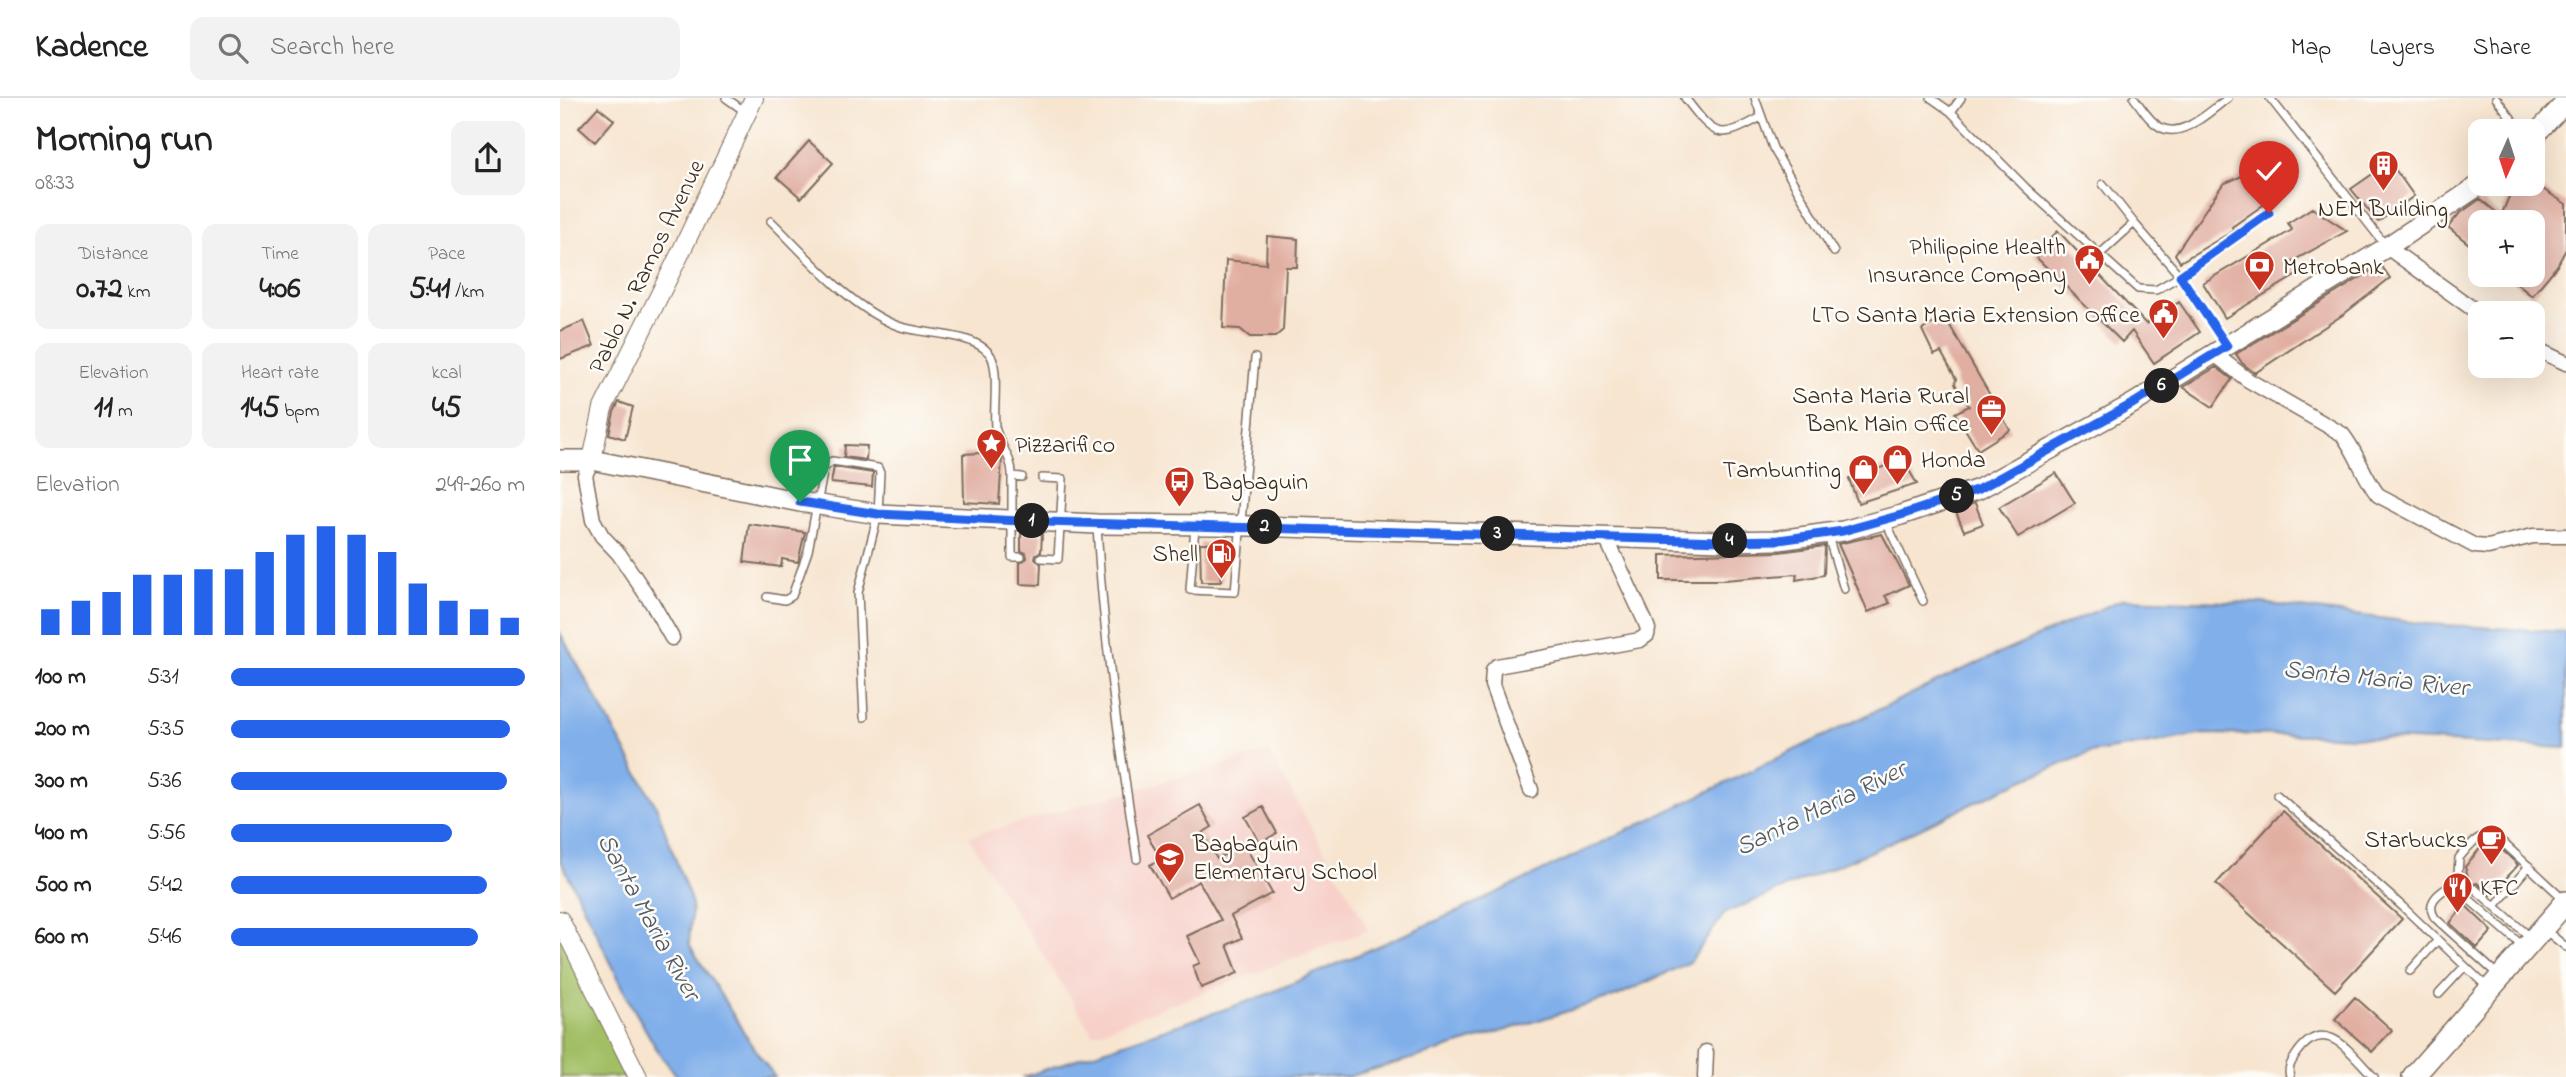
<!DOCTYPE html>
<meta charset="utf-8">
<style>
:root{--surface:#fff;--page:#f2f2f2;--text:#222;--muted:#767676;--line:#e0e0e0;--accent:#2563eb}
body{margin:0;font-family:"Indie Flower",sans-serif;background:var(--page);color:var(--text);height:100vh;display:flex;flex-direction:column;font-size:26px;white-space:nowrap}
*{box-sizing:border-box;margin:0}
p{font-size:23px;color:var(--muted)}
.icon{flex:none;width:38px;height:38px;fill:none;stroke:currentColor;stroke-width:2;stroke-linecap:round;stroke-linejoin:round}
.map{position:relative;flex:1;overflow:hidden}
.sheet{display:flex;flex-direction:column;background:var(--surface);width:560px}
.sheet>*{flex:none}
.needle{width:46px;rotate:183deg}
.tools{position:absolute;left:1908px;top:21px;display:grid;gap:14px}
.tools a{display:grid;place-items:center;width:77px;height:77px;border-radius:14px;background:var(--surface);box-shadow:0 7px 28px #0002;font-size:35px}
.pin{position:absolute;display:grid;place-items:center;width:60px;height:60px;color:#fff;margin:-72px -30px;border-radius:50% 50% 50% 0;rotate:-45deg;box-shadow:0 0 7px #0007}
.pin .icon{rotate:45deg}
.km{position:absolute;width:35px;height:35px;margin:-18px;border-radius:50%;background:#222;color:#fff;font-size:19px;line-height:35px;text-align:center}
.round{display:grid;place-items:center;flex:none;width:74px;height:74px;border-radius:14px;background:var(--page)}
.head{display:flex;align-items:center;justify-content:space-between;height:119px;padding:0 35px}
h1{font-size:38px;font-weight:800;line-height:52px}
.metrics{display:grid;grid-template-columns:repeat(3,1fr);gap:10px;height:119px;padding:7px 35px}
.metrics div{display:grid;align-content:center;border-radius:14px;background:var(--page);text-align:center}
.metrics b{font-size:30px;font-weight:800}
.metrics small{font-size:19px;font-weight:400}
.metrics p{font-size:19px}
.chart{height:196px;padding:14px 35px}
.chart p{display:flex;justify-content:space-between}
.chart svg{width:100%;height:126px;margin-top:7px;stroke:var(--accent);stroke-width:6}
ul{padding:0 35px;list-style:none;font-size:23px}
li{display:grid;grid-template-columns:112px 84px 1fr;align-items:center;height:52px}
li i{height:18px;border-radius:9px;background:var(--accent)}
header{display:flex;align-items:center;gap:42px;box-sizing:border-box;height:98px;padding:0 35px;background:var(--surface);border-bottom:2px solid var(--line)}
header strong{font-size:33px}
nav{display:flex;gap:38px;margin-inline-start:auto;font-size:24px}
.search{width:490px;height:63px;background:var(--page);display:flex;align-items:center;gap:18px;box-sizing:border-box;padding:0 24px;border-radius:14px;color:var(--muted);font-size:26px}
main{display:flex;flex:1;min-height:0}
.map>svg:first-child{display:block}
.built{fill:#f7d0c9}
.green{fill:#a3bf66;stroke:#6f7442;stroke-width:2}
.water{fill:#80afea;stroke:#5e6c84;stroke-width:2}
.building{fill:#e1afa2}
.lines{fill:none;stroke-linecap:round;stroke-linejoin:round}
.service-casing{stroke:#7d6b5c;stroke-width:10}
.minor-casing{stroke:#7d6b5c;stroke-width:17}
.tertiary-casing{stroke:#7d6b5c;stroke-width:20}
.secondary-casing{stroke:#7d6b5c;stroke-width:22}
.primary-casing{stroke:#7d6b5c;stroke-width:24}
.service{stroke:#fff;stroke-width:7}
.minor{stroke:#fff;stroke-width:14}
.tertiary{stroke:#fff;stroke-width:18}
.secondary{stroke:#fff;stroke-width:19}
.primary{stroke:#fff;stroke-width:21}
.route-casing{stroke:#fff;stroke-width:14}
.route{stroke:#2563eb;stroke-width:9}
.labels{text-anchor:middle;stroke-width:5;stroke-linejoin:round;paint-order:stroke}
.poi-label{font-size:24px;fill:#3b2a1e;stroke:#fdfcf7;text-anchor:end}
.street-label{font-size:24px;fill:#3b2a1e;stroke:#fdfcf7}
.water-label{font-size:26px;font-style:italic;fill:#535965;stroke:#fdfcf7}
</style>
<header>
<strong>Kadence</strong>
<div class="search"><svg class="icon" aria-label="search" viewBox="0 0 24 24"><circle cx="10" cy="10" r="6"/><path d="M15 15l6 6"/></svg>Search here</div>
<nav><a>Map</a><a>Layers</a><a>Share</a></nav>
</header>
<main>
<section class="sheet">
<div class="head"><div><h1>Morning run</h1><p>08:33</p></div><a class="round"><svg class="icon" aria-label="share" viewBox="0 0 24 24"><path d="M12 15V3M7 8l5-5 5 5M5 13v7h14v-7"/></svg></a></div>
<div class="metrics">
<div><p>Distance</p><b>0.72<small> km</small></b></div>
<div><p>Time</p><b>4:06</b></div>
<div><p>Pace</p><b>5:41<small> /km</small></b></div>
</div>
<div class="metrics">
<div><p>Elevation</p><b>11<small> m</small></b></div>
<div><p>Heart rate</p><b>145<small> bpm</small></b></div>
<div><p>kcal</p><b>45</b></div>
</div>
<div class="chart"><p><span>Elevation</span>249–260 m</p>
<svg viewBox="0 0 160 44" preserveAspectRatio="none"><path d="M5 44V35M15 44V32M25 44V29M35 44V23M45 44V23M55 44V21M65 44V21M75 44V15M85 44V9M95 44V6M105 44V9M115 44V15M125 44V26M135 44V32M145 44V35M155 44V38"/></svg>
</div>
<ul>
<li><b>100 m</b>5:31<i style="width:100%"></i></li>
<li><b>200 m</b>5:35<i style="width:95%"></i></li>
<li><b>300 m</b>5:36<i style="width:94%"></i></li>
<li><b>400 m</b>5:56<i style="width:75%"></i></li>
<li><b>500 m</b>5:42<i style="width:87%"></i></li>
<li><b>600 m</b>5:46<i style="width:84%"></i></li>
</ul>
</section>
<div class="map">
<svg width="2006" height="979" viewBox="0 0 2006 979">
<rect width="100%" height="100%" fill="#fdfcf7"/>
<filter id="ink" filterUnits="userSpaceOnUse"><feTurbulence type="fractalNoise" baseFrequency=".0143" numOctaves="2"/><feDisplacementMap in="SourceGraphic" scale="14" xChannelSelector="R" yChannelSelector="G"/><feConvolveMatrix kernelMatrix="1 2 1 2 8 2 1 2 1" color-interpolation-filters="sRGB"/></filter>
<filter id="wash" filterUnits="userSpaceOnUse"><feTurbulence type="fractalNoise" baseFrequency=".00686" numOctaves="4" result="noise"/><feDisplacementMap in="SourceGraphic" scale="28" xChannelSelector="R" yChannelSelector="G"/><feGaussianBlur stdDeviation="1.57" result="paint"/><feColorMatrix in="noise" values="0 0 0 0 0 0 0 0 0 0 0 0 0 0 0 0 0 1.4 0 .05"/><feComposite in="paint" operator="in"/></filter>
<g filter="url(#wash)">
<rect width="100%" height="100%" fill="#f7e5d0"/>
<path class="built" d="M 709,654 L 809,832 L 533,936 L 408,739 Z"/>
<path class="green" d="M 0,830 L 69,979 L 0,979 Z"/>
<path class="water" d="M 1563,501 L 1702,505 L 1867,526 L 2006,534 L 2006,650 L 1753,637 L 1645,636 L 1530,655 L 1462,682 L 1314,752 L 1165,815 L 1130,864 L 1057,898 L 868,956 L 787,979 L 463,979 L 701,899 L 901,812 L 1395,575 Z
M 0,535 L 96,708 L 132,806 L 129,846 L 195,952 L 215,979 L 118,979 L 99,955 L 72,908 L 0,761 Z"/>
<g id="blocks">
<path class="building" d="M 38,9 L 54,22 L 35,44 L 19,30 Z
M 249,43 L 273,65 L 241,100 L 217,79 Z
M 1830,64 L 1854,98 L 1818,124 L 1791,91 Z
M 1696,72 L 1713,100 L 1672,129 L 1673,133 L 1620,164 L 1615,156 L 1663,86 Z
M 1966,86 L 1975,86 L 2006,106 L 2006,151 L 1997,168 L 1972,198 L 1946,177 L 1972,177 L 1972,124 L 1920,124 L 1920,155 L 1888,129 L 1899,116 L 1920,101 L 1941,118 L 1953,89 L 1960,96 Z
M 1752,110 L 1787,133 L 1733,163 L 1740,175 L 1665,220 L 1643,185 L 1732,132 L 1728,125 Z
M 1498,133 L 1586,226 L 1619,204 L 1640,234 L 1594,265 L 1572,233 L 1562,244 L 1474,157 Z
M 707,138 L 738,141 L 737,169 L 726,169 L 723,232 L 715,239 L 690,239 L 680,231 L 663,230 L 666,162 L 706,166 Z
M 1821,167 L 1830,180 L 1784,216 L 1695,275 L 1682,265 L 1676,256 Z
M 1385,219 L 1450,332 L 1418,352 L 1395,315 L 1409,308 L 1395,286 L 1396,281 L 1381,254 L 1374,257 L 1362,232 Z
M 24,223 L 34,248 L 0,261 L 0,233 Z
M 1656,269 L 1672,281 L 1653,309 L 1623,289 Z
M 59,304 L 73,309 L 65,341 L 49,336 L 54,314 Z
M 285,347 L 307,348 L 306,362 L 284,359 Z
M 439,354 L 442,360 L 439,406 L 404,404 L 403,356 Z
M 1343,362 L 1357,386 L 1298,405 L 1289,381 Z
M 274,369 L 313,375 L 312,389 L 271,385 Z
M 1496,375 L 1515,405 L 1458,439 L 1439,409 Z
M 1415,405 L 1423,426 L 1404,433 L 1395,412 Z
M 189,426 L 245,434 L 238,464 L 222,461 L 221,469 L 184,464 Z
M 461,435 L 482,436 L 481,454 L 476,456 L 475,460 L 481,466 L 480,487 L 460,486 L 460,465 L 467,460 L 466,455 L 461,453 Z
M 1322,436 L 1349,487 L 1325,498 L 1330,505 L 1308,514 L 1278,446 Z
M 640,445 L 661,445 L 661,484 L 641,484 Z
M 1265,448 L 1264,477 L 1236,482 L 1237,476 L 1164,482 L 1101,482 L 1101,457 L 1219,454 Z
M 640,707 L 652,729 L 642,735 L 657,761 L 684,746 L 712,795 L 671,818 L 682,840 L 667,847 L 678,875 L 641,890 L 633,868 L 640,865 L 627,838 L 661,822 L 639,783 L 609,800 L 590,767 L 601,761 L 587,737 Z
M 703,709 L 717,735 L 700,745 L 685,719 Z
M 1723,713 L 1842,821 L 1775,893 L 1656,786 Z
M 1925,744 L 1936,746 L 1958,767 L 1931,797 L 1917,785 L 1911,787 L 1909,792 L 1904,787 L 1909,781 L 1905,769 Z
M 1905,807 L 1932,833 L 1917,850 L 1890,825 Z
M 1795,899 L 1832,932 L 1812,954 L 1775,921 Z"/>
</g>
</g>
<g filter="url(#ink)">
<use href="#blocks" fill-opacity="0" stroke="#7d6b5c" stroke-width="2"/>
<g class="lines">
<defs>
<path id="service" d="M 166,0 L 187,15
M 1125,0 C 1155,39 1158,43 1201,19
M 1195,0 L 1213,50 L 1274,154
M 1371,0 L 1391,14 L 1466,90 L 1578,191 L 1596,192 L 1620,178 L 1574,125 L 1539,157
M 1574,0 C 1582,10 1589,23 1600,29 C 1622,42 1651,12 1668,0
M 1710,0 L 1826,148
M 1936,0 L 1961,33
M 1391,14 L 1401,0
M 1543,86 L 1574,125
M 211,123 C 247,158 290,210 338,228 C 363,237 411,234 429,255 C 440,267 433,311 435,328 C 438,346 453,359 452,378
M 1666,246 L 1620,178 L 1709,115
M 1326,424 L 1363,503
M 537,427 C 543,539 560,650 577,761
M 635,428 L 630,492 L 675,494 L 695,260
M 1268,438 L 1284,491
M 461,459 L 452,459 L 452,378 L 462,379
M 481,460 L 498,461 L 503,381 L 482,380
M 207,499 L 225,502 L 232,498 L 248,453 L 264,370 L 272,363 L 318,370 L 320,375 L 318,416 L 298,495 L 304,619
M 1717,697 L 1843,809 L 1927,889
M 1903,781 L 1898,775 L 1899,760 C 1911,746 1920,731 1939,741 L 2005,802
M 1915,791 L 1970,839
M 1935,808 L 1969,768
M 1985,832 L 2006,849
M 1850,873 L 1878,842
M 1938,877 L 1875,820 C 1866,806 1876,797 1887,790 L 1903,796 L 1965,850
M 1879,896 L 1905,868
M 1730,979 C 1727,969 1732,963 1738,954 C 1766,916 1791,956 1814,979"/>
<path id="minor" d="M 1827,149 L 1920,216
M 1972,249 L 2006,265
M 1653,255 L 1688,282 L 1782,336 C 1797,354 1803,378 1818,397 L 1915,448 L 1928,449 L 1973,438 L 2006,438
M 32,362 L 25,377 L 33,422 L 42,438 L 59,456 L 92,505 L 112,540
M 971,692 L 932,587 L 933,572 L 937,568 L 1080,542 L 1087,537 L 1088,531 L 1085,523 L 1046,440
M 1145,979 L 1146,954"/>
<path id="tertiary" d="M 32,362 L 43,310 L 119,158 L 194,0
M 0,822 L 78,979"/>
<path id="secondary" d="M 1972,40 L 2006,4
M 0,362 L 32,362 L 240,404 L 318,416 L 537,426 L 661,427 L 1162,443 L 1219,442 L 1283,433 L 1341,417 L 1419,391 L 1574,305 L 1827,149 L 1921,86"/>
<path id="primary" d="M 1853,979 L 2006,804"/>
</defs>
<use href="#service" class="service-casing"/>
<use href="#minor" class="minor-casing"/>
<use href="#tertiary" class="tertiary-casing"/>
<use href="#secondary" class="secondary-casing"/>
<use href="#primary" class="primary-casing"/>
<use href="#service" class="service"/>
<use href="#minor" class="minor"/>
<use href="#tertiary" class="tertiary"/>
<use href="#secondary" class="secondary"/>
<use href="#primary" class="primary"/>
</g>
</g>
<g class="lines" filter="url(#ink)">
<defs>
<path id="route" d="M 240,404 L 318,416 L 484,424 L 1163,443 L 1219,442 L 1283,433 L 1341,417 L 1419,391 L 1574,305 L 1667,248 L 1620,178 L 1709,115"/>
</defs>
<use href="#route" class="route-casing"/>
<use href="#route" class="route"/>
</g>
<defs>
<symbol id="building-pin" viewBox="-11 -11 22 30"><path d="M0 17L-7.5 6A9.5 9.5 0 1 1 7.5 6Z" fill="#c8321e" stroke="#fdfcf7"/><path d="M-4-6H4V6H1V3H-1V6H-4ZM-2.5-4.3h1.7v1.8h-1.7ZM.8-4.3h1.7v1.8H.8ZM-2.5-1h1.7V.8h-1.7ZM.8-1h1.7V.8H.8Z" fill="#fff"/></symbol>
<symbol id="civic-pin" viewBox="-11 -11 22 30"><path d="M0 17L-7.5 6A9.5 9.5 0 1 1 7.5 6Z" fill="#c8321e" stroke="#fdfcf7"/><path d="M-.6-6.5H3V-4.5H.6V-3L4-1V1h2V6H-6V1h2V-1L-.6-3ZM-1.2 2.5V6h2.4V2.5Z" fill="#fff"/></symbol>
<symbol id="bank-pin" viewBox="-11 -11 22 30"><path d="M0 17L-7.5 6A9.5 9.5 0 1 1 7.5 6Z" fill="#c8321e" stroke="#fdfcf7"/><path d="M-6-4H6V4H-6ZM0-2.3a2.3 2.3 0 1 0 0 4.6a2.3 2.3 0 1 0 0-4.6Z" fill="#fff"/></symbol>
<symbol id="office-pin" viewBox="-11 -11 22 30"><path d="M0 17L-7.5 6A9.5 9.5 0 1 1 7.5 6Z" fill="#c8321e" stroke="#fdfcf7"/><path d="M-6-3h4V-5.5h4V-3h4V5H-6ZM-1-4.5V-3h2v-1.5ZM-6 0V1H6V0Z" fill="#fff"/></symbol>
<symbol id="sight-pin" viewBox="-11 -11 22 30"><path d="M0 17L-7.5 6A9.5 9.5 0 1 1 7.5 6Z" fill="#c8321e" stroke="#fdfcf7"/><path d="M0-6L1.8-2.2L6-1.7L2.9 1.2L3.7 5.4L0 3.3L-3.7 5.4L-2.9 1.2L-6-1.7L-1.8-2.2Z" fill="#fff"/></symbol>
<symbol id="shop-pin" viewBox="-11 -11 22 30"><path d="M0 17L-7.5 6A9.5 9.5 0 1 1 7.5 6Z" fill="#c8321e" stroke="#fdfcf7"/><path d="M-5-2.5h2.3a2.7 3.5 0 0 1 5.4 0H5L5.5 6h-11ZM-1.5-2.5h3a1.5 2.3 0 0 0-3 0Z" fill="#fff"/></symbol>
<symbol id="bus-pin" viewBox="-11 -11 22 30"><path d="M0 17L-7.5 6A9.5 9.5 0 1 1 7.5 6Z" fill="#c8321e" stroke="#fdfcf7"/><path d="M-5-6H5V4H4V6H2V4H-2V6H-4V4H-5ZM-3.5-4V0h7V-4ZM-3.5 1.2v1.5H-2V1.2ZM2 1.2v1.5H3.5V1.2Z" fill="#fff"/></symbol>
<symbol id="fuel-pin" viewBox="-11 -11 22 30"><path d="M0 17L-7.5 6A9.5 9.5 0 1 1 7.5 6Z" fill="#c8321e" stroke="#fdfcf7"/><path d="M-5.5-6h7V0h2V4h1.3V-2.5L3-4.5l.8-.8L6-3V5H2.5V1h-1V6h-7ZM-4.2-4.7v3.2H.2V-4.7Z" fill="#fff"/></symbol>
<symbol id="cafe-pin" viewBox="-11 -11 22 30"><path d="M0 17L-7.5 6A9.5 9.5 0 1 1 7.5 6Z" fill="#c8321e" stroke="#fdfcf7"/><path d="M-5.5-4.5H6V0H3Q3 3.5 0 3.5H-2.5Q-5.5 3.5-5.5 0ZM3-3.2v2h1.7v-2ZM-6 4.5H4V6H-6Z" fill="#fff"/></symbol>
<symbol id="school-pin" viewBox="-11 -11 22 30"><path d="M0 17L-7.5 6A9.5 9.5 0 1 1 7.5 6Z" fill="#c8321e" stroke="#fdfcf7"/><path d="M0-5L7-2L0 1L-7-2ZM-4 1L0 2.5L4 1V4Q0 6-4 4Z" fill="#fff"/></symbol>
<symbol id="restaurant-pin" viewBox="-11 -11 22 30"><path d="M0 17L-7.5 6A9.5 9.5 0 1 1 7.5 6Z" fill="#c8321e" stroke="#fdfcf7"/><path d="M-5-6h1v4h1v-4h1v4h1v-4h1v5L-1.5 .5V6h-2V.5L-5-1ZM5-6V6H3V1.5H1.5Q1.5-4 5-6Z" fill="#fff"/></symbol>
</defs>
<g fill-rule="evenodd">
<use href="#building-pin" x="1806" y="50" width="35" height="47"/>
<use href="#civic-pin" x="1512" y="144" width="35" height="47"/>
<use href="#bank-pin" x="1682" y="150" width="35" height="47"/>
<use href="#civic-pin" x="1586" y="198" width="35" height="47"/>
<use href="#office-pin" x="1414" y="294" width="35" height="47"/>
<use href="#sight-pin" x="414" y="328" width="35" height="47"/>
<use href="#shop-pin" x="1320" y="344" width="35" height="47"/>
<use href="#shop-pin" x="1286" y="354" width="35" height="47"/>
<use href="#bus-pin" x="602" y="366" width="35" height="47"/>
<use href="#fuel-pin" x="644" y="438" width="35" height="47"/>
<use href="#cafe-pin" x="1914" y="724" width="35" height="47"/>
<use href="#school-pin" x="592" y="742" width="35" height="47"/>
<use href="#restaurant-pin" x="1880" y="772" width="35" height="47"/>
</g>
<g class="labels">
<g class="poi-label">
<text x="1823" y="118" text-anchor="middle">NEM Building</text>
<text x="1506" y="156">Philippine Health<tspan x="1506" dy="28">Insurance Company</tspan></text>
<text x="1723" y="176" text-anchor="start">Metrobank</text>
<text x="1580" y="224">LTO Santa Maria Extension Office</text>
<text x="1409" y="305">Santa Maria Rural<tspan x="1409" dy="28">Bank Main Office</tspan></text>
<text x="455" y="354" text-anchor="start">Pizzarifico</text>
<text x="1361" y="369" text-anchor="start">Honda</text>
<text x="1281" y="379">Tambunting</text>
<text x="643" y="391" text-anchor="start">Bagbaguin</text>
<text x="638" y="463">Shell</text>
<text x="1908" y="749">Starbucks</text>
<text x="633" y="753" text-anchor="start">Bagbaguin<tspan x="633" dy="28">Elementary School</tspan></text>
<text x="1920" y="797" text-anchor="start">KFC</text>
</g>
<g class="street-label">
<text transform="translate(86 168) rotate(-64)" y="8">Pablo N. Ramos Avenue</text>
</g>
<g class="water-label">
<text transform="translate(1816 579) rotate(6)" y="9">Santa Maria River</text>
<text transform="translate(1260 709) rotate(-26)" y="9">Santa Maria River</text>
<text transform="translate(90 818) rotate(61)" y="9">Santa Maria River</text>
</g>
</g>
</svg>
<div class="tools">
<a><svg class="needle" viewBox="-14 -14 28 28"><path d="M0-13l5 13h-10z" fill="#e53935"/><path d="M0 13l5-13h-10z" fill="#767676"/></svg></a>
<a>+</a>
<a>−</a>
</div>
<div class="pin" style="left:240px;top:404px;background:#1e9e55"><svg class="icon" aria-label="arrive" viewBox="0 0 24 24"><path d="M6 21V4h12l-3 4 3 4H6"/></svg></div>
<div class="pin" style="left:1709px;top:115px;background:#d93025"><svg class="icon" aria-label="check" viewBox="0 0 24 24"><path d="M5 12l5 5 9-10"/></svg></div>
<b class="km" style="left:472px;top:423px">1</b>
<b class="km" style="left:705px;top:429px">2</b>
<b class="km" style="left:938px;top:436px">3</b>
<b class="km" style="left:1170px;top:443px">4</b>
<b class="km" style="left:1397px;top:398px">5</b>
<b class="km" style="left:1602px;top:288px">6</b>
</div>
</main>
